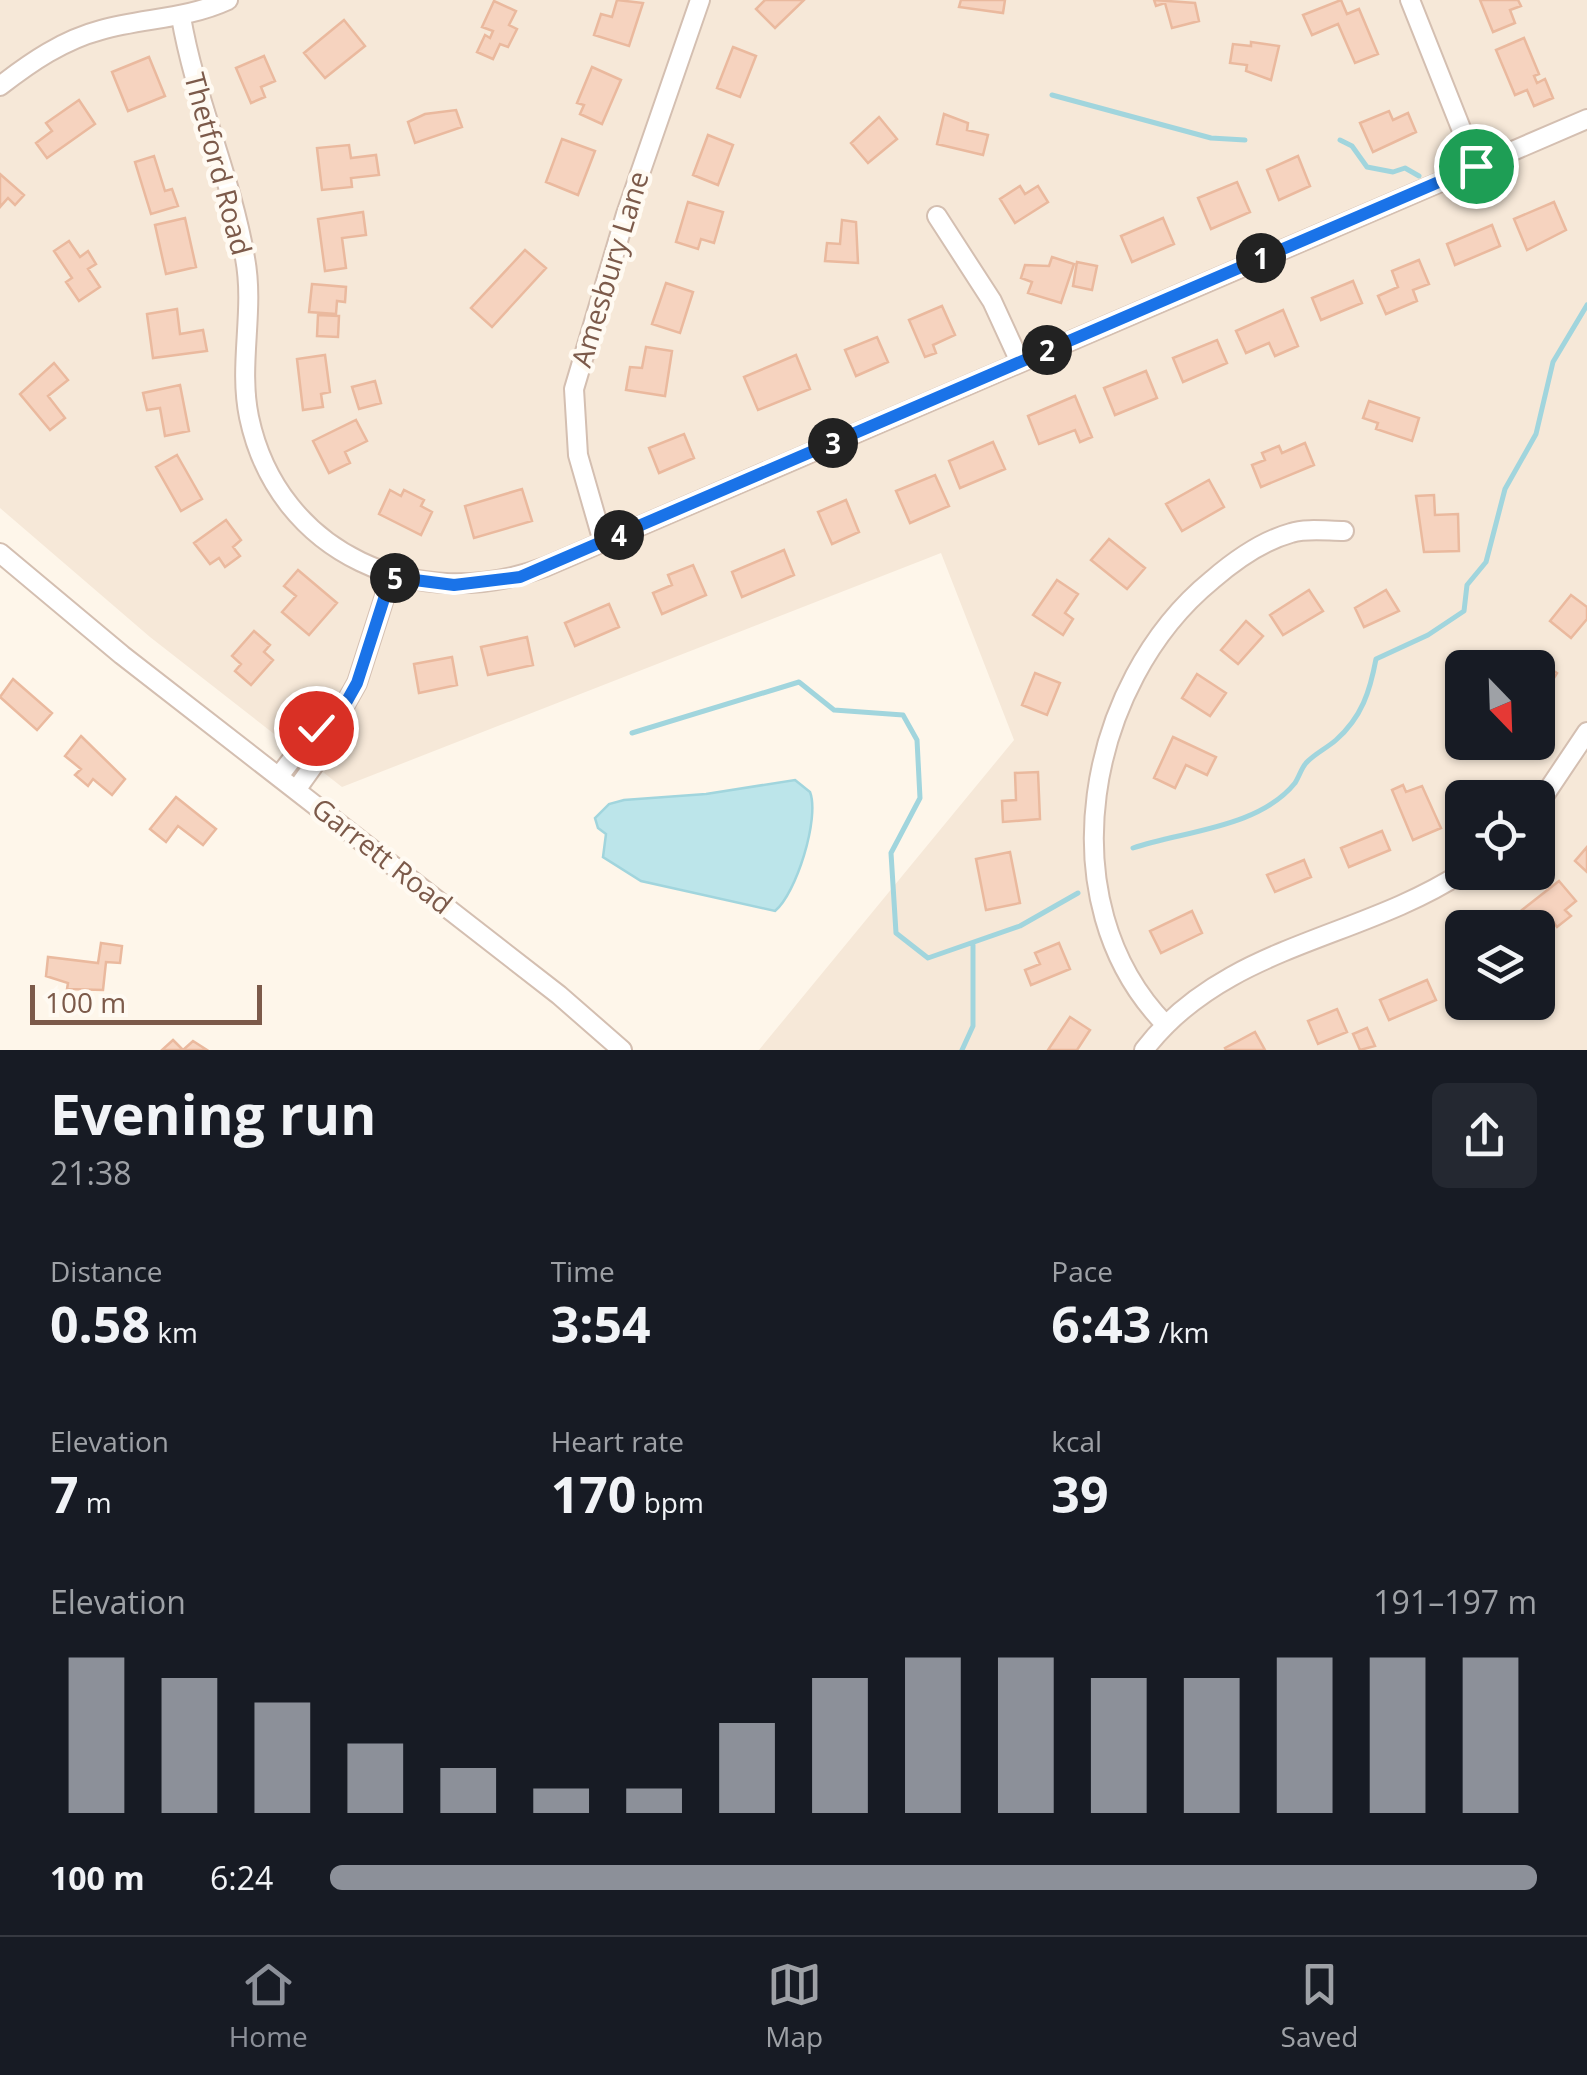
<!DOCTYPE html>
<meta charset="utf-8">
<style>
:root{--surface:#171b24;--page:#242831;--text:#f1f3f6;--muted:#9ea1a6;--line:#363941;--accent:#8c9099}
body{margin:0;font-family:"Open Sans",sans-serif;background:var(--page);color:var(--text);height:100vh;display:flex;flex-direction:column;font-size:38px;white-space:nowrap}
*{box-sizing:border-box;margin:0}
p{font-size:32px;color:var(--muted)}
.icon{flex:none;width:55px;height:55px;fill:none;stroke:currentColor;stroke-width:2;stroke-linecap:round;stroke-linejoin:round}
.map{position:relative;height:1050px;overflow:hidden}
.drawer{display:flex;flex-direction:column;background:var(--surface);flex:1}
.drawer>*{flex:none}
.needle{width:65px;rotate:157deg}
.tools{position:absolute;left:1445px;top:650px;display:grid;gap:20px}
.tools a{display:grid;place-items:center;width:110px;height:110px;border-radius:15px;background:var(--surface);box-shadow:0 2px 8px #0004;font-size:50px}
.scale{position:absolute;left:30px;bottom:25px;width:232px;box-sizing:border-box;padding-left:10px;border:5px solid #7c5a4a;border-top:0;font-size:28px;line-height:35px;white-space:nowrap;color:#7c5a4a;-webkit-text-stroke:8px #fffaf2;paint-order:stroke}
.pin{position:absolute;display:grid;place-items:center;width:85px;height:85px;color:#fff;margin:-42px;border:5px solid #fff;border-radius:50%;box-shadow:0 2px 10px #0007}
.km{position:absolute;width:50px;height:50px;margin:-25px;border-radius:50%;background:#222;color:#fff;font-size:28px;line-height:50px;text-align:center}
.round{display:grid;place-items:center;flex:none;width:105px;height:105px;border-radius:15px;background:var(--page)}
.head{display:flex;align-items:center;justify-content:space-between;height:170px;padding:0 50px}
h1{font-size:55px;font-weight:700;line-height:75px}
.figures{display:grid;grid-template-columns:repeat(3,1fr);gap:15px;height:170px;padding:10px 50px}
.figures div{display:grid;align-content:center}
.figures b{font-size:50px;font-weight:700}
.figures small{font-size:28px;font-weight:400}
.figures p{font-size:28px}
.chart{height:280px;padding:20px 50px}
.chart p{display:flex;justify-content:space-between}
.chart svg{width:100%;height:180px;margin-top:10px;stroke:var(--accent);stroke-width:6}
ul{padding:0 50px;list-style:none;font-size:32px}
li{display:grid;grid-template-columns:160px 120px 1fr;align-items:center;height:75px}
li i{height:25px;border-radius:12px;background:var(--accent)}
.tab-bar{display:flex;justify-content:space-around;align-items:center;height:140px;border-top:2px solid var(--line);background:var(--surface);font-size:28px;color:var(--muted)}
.tab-bar a{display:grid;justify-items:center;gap:5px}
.tab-bar .selected{color:var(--accent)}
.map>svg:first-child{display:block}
.residential{fill:#f6e8d8;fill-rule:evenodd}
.water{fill:#bce5ea;stroke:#a1d5dd;stroke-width:2.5}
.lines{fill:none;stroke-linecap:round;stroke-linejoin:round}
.stream{stroke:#a1d5dd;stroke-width:5}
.building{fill:#f6d3bf;stroke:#eab99e;stroke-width:2.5}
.minor-casing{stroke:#d4bfb1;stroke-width:22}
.minor{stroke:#fff;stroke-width:18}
.route-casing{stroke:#fff;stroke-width:20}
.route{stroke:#1a73e8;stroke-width:12}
.labels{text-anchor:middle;stroke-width:9;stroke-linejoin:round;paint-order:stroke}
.street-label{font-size:28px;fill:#7c5a4a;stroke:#fffaf2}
</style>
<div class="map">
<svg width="1587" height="1050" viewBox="0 0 1587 1050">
<rect width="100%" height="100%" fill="#fef6ea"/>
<path class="residential" d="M 0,0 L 1587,0 L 1587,1050 L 759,1050 L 1014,740 L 941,553 L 342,787 L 150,637 L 0,508 ZM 1462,668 L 1538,668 L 1538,742 L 1462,742 ZM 1462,798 L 1538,798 L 1538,872 L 1462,872 ZM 1462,928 L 1538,928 L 1538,1002 L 1462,1002 Z"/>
<path class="water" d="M 795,780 L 810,792 C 820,818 796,894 775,911 L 641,881 L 603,857 L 606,834 L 598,828 L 595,818 L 609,804 L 624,800 L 706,794 Z"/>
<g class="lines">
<path class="stream" d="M 1052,95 L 1211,138 L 1245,140
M 1340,140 L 1352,146 L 1367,167 L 1393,172 L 1405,168 L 1419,176
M 632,733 L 799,682 L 834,710 L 903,715 L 917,740 L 920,798 L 891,853 L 896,933 L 928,958 L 1020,926 L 1078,893
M 1133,848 C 1183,831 1259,828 1295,783 C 1299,777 1301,769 1306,763 C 1314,754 1327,748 1336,740 C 1362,717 1370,691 1376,659 L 1428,635 L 1464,611 L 1467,585 L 1486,562 L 1505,489 L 1536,434 L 1553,362 L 1587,305
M 962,1050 L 973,1026 L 973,945"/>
</g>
<path class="building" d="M 617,0 L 643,3 L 629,46 L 594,35 L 601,14 L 612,17 Z
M 765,0 L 804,0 L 775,28 L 756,9 Z
M 961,0 L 1005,0 L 1003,13 L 959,7 Z
M 1154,0 L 1195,3 L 1199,21 L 1172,28 L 1165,3 L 1156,6 Z
M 1341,0 L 1347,14 L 1359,9 L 1378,54 L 1355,63 L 1338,24 L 1312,35 L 1303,15 Z
M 1480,0 L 1518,0 L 1521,6 L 1510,10 L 1515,23 L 1493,32 Z
M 494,1 L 516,11 L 509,25 L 517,29 L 508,47 L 500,44 L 493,59 L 477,52 L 485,35 L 490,38 L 493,31 L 482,27 Z
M 344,20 L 365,46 L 325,78 L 304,53 Z
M 1524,38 L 1539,74 L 1534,76 L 1537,83 L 1545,79 L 1553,98 L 1534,106 L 1527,90 L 1515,95 L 1496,50 Z
M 1251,42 L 1279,46 L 1271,80 L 1246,71 L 1247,65 L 1230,63 L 1233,44 L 1251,46 Z
M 733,47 L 756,56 L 740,97 L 717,88 Z
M 264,56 L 275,81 L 261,87 L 265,97 L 251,103 L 236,68 Z
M 149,57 L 165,96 L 128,111 L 112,72 Z
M 592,67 L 621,80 L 602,124 L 580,114 L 584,105 L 577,103 Z
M 79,100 L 95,124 L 47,158 L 36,143 L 52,131 L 46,123 Z
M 456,110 L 462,127 L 415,143 L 408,122 L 425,114 Z
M 1389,111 L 1393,120 L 1408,113 L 1416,132 L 1373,152 L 1360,123 Z
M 944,114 L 968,123 L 967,130 L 988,135 L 983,155 L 937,144 Z
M 879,117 L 897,139 L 868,163 L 851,143 Z
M 708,135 L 733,145 L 718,185 L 693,175 Z
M 562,139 L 595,151 L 578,195 L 546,182 Z
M 349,145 L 351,158 L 376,155 L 379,175 L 351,178 L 352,187 L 322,190 L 317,148 Z
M 154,156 L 165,191 L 172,189 L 178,206 L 151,214 L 135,162 Z
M 1298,156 L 1310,186 L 1279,200 L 1267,170 Z
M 0,174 L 24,195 L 15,205 L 8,198 L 0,207 Z
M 1237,182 L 1250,212 L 1211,229 L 1198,198 Z
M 1020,186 L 1025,194 L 1038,186 L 1048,202 L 1015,223 L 1000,199 Z
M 688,202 L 723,212 L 714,243 L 701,239 L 698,249 L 676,242 Z
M 1554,202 L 1566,230 L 1527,250 L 1514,219 Z
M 363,212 L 366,235 L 342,238 L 346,268 L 325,271 L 318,219 Z
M 185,218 L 196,267 L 166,274 L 155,225 Z
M 1163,218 L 1174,244 L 1132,262 L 1121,236 Z
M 842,220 L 856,222 L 858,263 L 825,261 L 827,243 L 840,244 Z
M 1492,225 L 1500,246 L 1455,265 L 1447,244 Z
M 69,241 L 80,257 L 88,251 L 96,264 L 88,269 L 100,287 L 79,301 L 66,282 L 72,278 L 54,251 Z
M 525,250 L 546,268 L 492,327 L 471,308 Z
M 1052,257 L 1074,264 L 1061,303 L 1028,293 L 1032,282 L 1021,278 L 1025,265 L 1049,266 Z
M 1419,260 L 1429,284 L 1413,290 L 1417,301 L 1386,314 L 1378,296 L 1398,287 L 1392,271 Z
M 1077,262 L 1097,266 L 1092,290 L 1073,286 Z
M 1353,281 L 1362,303 L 1321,320 L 1312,298 Z
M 666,283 L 693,292 L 680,333 L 652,324 Z
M 312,284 L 346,287 L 345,302 L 337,301 L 336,314 L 309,312 Z
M 942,306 L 955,335 L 933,345 L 936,353 L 925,357 L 909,320 Z
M 177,309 L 180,334 L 203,330 L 207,351 L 153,358 L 147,314 Z
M 1283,310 L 1298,346 L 1275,356 L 1269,343 L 1246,353 L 1236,331 Z
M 318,315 L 339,316 L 338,337 L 317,336 Z
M 877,337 L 888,362 L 856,376 L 845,350 Z
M 1217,340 L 1227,363 L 1183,382 L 1173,358 Z
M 646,347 L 672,351 L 665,396 L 626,390 L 630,367 L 642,368 Z
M 325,355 L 330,392 L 321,394 L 323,407 L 303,410 L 297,359 Z
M 796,355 L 810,389 L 758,410 L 744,377 Z
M 54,363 L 68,380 L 48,396 L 65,418 L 50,430 L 20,394 Z
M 1146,371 L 1157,398 L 1115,415 L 1104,388 Z
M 375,381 L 381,403 L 359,409 L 352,387 Z
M 180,385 L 189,431 L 165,436 L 160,408 L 147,410 L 143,393 Z
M 1075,396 L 1092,437 L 1080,442 L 1075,430 L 1039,444 L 1028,416 Z
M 1369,401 L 1419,418 L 1412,441 L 1376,429 L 1378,423 L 1363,418 Z
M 356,420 L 367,441 L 345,452 L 350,463 L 329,473 L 313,441 Z
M 684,434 L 694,458 L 659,473 L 649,448 Z
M 993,442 L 1005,469 L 960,488 L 949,461 Z
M 1305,443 L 1314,465 L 1261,487 L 1252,465 L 1265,460 L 1262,453 L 1279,446 L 1282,453 Z
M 177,455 L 202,499 L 181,511 L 156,467 Z
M 935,475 L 949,506 L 910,523 L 896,491 Z
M 1209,480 L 1224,507 L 1182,531 L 1166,504 Z
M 522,489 L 532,521 L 474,538 L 465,506 Z
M 390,490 L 401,496 L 404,490 L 424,500 L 421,506 L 432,512 L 421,535 L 379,514 Z
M 1434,495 L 1435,515 L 1458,514 L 1459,551 L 1424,552 L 1416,496 Z
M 846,500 L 859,532 L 832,544 L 818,512 Z
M 226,520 L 241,540 L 233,547 L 240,556 L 225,567 L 219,558 L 210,564 L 194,543 Z
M 1109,539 L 1145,568 L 1127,589 L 1091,560 Z
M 784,550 L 794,575 L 742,597 L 732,572 Z
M 693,565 L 706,595 L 662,614 L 653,593 L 672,585 L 668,575 Z
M 298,570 L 337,603 L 309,635 L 282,612 L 296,596 L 284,586 Z
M 1057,580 L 1078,594 L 1065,613 L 1073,619 L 1063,635 L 1033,615 Z
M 1309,590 L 1323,611 L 1283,635 L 1270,615 Z
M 1386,590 L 1399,611 L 1364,627 L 1355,608 Z
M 1571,595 L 1587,607 L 1587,619 L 1571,638 L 1550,621 Z
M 609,604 L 619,627 L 575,646 L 565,623 Z
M 1246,621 L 1263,636 L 1238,664 L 1221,650 Z
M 254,631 L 270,645 L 264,652 L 273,660 L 251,685 L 235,671 L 241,664 L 232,656 Z
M 527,637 L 533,665 L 488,675 L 481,647 Z
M 452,657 L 457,685 L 419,693 L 414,664 Z
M 1533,657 L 1557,673 L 1538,704 L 1538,668 L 1527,668 Z
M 1035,673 L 1060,683 L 1047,715 L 1022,705 Z
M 1197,674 L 1226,693 L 1210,716 L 1182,698 Z
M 13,679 L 52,713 L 37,730 L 0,697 Z
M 81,736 L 125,779 L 112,795 L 93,779 L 88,786 L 75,775 L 81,769 L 65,756 Z
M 1173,737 L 1216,757 L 1207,775 L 1186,765 L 1175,788 L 1154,778 Z
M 1491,742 L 1517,742 L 1502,755 Z
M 1038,772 L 1040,819 L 1003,822 L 1002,801 L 1016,800 L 1015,773 Z
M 1465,782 L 1475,797 L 1462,798 L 1461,806 L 1451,792 Z
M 1403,785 L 1406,792 L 1422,786 L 1441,828 L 1413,840 L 1392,790 Z
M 176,797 L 216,829 L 203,845 L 178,826 L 166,842 L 150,829 Z
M 1382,831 L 1390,850 L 1349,867 L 1341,848 Z
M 1587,847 L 1587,872 L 1575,861 Z
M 1010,852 L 1020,903 L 986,910 L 976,859 Z
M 1304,860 L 1311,877 L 1275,892 L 1267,875 Z
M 1559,881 L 1576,901 L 1565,910 L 1571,916 L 1557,927 L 1551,919 L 1538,930 L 1522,910 Z
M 1192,911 L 1202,933 L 1161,953 L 1150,931 Z
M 101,943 L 122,946 L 120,963 L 106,962 L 103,990 L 67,989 L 68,983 L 46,976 L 48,957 L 98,963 Z
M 1059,943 L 1070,969 L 1031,985 L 1025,970 L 1040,964 L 1035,953 Z
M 1462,954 L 1462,979 L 1461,979 L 1452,958 Z
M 1427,980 L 1436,1000 L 1389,1020 L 1380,1000 Z
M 1337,1009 L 1347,1032 L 1318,1044 L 1308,1021 Z
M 1070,1017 L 1090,1030 L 1077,1050 L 1048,1050 Z
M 1367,1028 L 1375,1046 L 1360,1050 L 1353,1034 Z
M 1255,1032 L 1265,1050 L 1226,1050 L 1225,1048 Z
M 173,1040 L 183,1050 L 193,1041 L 207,1050 L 162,1050 Z"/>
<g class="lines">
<defs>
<path id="minor" d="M 1410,0 L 1476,166
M 181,17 C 195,99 231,176 245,258 C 255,311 238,364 249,417 C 278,555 419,615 545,567 L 1587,119
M 0,86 C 31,62 63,40 101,30 C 144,18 187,19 228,0
M 937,216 L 992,301 L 1020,362
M 603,542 L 578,455 L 574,389 L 626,214 L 700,0
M 0,553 L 122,655 L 559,995 L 622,1050
M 279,776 L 316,728 L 334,724
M 296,790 L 334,737 L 334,724 L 357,683 L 391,577
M 1538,805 L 1587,732
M 1166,1025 C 1045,902 1087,682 1212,580 C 1234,561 1262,541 1291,533 C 1306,528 1327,531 1344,531
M 1144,1050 C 1224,945 1359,940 1463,872"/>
</defs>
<use href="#minor" class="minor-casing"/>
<use href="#minor" class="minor"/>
</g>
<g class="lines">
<defs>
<path id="route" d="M 316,728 L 334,724 L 357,683 L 391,577 L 454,585 L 520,577 L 1476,166"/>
</defs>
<use href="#route" class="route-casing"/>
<use href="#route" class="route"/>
</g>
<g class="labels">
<g class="street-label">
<text transform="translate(218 164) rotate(75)" y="10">Thetford Road</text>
<text transform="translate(610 269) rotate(-73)" y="10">Amesbury Lane</text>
<text transform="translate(382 856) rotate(38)" y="10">Garrett Road</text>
</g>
</g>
</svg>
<div class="tools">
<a><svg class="needle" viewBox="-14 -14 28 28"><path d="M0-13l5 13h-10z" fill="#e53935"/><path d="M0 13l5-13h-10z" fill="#9ea1a6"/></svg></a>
<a><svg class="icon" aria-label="locate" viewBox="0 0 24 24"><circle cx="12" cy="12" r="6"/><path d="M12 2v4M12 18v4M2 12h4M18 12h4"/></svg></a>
<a><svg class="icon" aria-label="layers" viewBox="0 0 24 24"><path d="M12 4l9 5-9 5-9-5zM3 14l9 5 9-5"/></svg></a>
</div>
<div class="scale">100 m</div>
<div class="pin" style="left:1476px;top:166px;background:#1e9e55"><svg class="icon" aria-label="arrive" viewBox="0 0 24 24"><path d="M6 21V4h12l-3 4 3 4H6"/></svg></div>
<div class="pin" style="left:316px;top:728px;background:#d93025"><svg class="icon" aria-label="check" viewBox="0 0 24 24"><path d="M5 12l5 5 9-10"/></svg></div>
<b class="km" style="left:1261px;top:258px">1</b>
<b class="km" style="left:1047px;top:350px">2</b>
<b class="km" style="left:833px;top:443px">3</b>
<b class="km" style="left:619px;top:535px">4</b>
<b class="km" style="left:395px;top:578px">5</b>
</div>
<section class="drawer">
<div class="head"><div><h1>Evening run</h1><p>21:38</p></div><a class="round"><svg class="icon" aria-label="share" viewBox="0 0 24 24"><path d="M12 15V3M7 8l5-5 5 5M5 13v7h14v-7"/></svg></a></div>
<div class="figures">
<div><p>Distance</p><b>0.58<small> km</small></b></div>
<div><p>Time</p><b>3:54</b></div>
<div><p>Pace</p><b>6:43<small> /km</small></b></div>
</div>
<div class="figures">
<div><p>Elevation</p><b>7<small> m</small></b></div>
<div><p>Heart rate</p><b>170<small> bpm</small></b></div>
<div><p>kcal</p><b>39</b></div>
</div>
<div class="chart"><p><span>Elevation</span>191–197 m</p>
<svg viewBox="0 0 160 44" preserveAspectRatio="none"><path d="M5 44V6M15 44V11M25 44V17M35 44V27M45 44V33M55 44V38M65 44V38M75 44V22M85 44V11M95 44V6M105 44V6M115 44V11M125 44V11M135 44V6M145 44V6M155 44V6"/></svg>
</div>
<ul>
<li><b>100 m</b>6:24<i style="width:100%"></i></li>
</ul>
</section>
<nav class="tab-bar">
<a class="selected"><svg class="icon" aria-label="home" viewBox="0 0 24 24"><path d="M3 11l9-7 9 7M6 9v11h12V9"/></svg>Home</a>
<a><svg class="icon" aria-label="map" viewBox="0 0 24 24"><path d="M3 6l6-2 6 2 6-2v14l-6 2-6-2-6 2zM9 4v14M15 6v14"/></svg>Map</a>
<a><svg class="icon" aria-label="saved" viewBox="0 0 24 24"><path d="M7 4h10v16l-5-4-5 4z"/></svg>Saved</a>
</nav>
